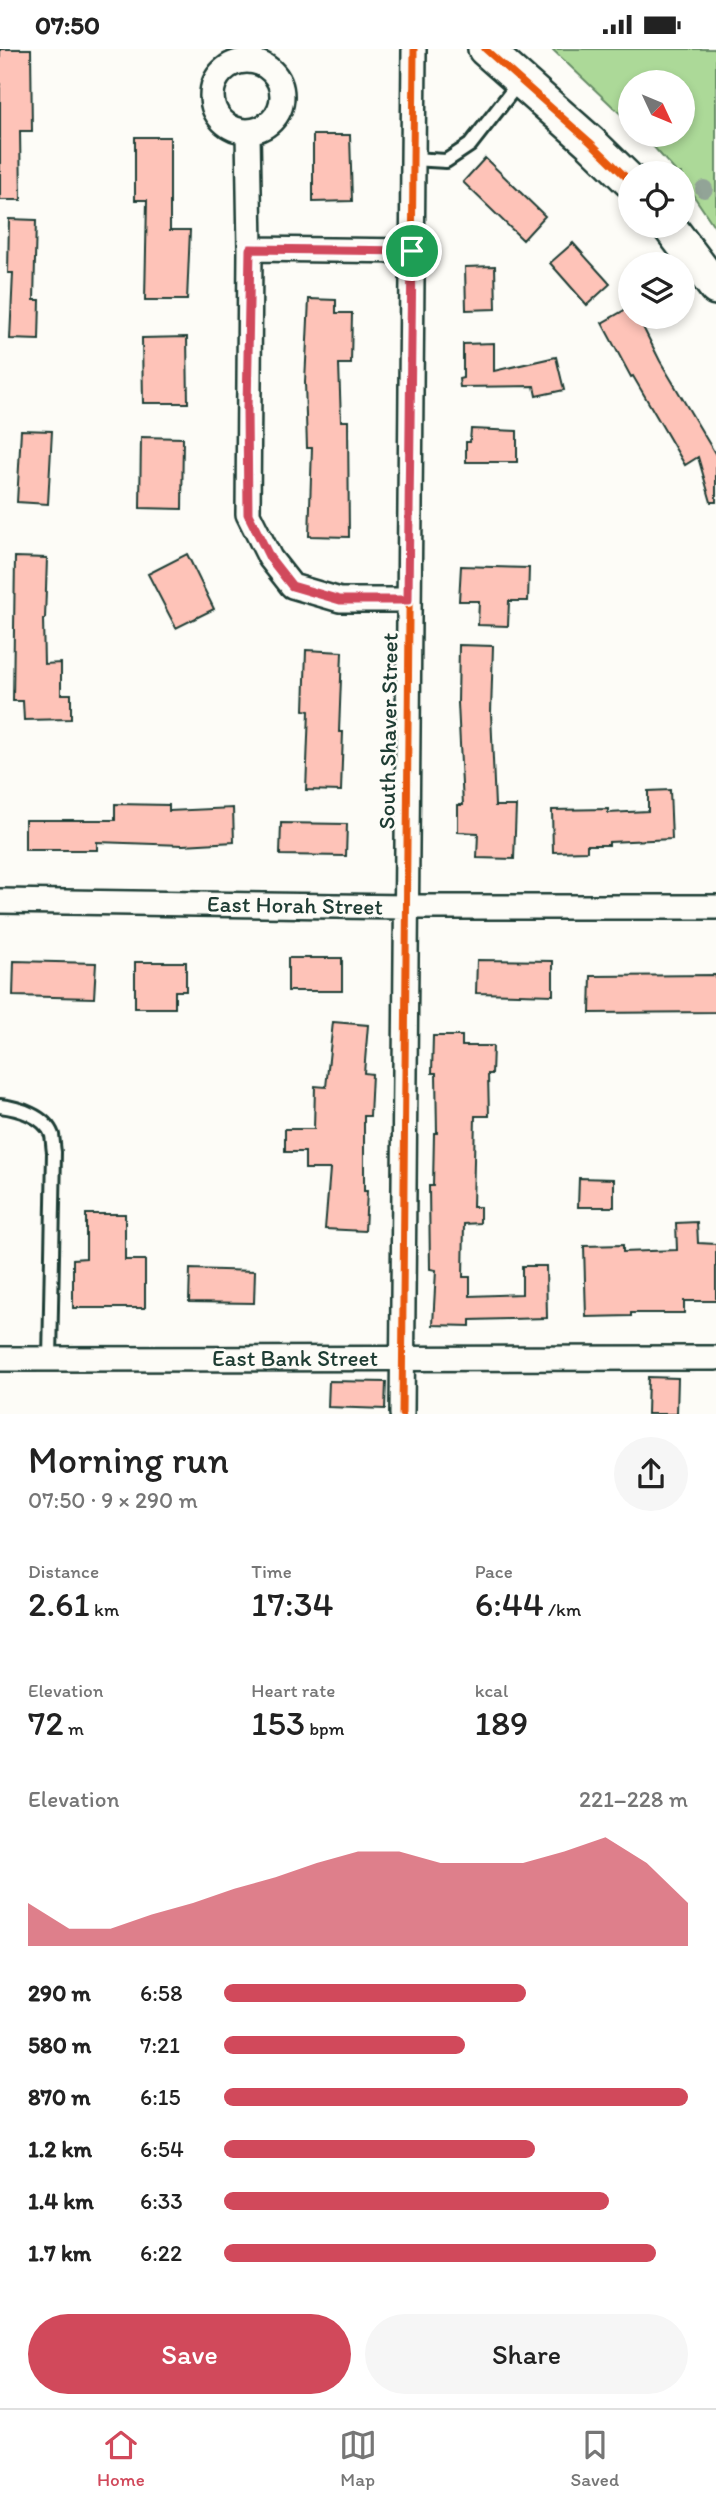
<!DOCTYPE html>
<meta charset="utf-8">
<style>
:root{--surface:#fff;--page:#f6f6f6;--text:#222;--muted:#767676;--line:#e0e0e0;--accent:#d1495b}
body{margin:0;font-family:Itim,sans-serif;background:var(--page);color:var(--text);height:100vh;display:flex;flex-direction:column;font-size:26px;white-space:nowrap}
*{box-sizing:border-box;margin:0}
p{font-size:23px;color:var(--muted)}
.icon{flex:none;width:38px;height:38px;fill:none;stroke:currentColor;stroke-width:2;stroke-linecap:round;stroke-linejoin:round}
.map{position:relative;height:1365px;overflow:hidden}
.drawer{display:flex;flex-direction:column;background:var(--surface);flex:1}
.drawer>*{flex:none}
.needle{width:46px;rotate:134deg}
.buttons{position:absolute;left:618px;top:21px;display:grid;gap:14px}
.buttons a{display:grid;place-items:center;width:77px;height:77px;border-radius:50%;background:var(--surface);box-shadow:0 4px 10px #0003;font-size:35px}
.pin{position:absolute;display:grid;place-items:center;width:60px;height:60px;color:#fff;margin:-30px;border:4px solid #fff;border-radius:50%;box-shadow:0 2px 7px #0007}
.round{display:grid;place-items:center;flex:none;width:74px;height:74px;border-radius:37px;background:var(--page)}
.overview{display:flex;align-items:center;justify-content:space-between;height:119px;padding:0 28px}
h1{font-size:38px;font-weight:600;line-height:52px}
.figures{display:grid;grid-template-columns:repeat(3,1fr);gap:10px;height:119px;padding:7px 28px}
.figures div{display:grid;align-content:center}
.figures b{font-size:35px;font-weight:600}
.figures small{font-size:19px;font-weight:400}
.figures p{font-size:19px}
.chart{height:196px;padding:14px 28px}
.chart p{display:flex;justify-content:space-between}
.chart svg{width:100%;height:126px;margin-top:7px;fill:var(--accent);opacity:.7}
.action{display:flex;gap:14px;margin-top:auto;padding:14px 28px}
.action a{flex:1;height:80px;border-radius:42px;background:var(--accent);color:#fff;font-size:28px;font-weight:600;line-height:80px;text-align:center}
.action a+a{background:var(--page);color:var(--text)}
ul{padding:0 28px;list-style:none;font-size:23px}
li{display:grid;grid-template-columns:112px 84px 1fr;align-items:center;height:52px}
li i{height:18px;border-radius:9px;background:var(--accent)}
.status{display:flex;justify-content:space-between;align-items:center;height:49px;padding:0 35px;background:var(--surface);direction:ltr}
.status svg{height:19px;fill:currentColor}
.menu{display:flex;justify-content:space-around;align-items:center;height:98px;border-top:2px solid var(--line);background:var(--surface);font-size:19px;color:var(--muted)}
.menu a{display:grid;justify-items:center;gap:4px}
.menu .on{color:var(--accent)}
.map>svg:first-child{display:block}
.green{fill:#acd998;stroke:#668b66;stroke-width:2}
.building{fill:#fec3b8;stroke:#1f3d34;stroke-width:2}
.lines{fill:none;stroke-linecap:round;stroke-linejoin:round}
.lane-casing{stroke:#1f3d34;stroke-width:18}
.street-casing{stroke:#1f3d34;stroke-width:28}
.secondary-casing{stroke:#1f3d34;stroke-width:38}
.lane{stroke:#fdfcf7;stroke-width:12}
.street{stroke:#fdfcf7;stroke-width:23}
.secondary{stroke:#fdfcf7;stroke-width:33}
.cycleway-casing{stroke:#fdfcf7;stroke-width:11}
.cycleway{stroke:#e8590c;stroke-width:7}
.tree{fill:#92a497}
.route-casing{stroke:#fff;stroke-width:14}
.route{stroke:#d1495b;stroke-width:9}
.labels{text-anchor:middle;stroke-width:5;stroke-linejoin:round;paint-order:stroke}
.street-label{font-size:23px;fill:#1f3d34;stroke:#fdfcf7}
</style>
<div class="status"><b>07:50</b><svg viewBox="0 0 49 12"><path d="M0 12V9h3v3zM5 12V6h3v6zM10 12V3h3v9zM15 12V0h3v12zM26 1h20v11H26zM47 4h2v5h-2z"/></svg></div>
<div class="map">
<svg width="716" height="1365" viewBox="0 0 716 1365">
<rect width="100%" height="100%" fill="#fdfcf7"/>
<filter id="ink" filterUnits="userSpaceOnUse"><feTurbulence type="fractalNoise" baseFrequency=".0143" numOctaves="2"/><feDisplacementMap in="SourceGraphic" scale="14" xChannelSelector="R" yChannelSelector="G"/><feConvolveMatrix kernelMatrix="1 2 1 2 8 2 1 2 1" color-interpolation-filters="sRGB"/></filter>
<g filter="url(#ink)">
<path class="green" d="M 552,0 L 716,0 L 716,180 L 683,131 L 682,124 L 677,124 L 643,86 L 682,86 L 682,33 L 630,33 L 630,74 Z"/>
<path class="building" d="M 0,0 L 31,0 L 32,82 L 20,82 L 21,151 L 0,151 Z
M 313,86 L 350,86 L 352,152 L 313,153 Z
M 135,88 L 170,88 L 170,181 L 190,181 L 187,251 L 145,251 L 147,151 L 135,151 Z
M 485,109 L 545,167 L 523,191 L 463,133 Z
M 9,170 L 36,171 L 34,251 L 40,251 L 39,291 L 10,290 L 13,224 L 8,224 Z
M 573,194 L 610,235 L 587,256 L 550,214 Z
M 495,217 L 496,260 L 466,261 L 465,218 Z
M 309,250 L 336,251 L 336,264 L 352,264 L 351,315 L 339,315 L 341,372 L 348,372 L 349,488 L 309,487 L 312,399 L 307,399 L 305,333 Z
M 630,258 L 630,268 L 638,268 L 660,312 L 716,406 L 716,453 L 711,453 L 698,408 L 685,416 L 633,327 L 631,328 L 602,274 Z
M 187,288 L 188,354 L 143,354 L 142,289 Z
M 494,294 L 494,322 L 556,308 L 564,341 L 536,347 L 534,337 L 460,338 L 459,330 L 463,329 L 463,295 Z
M 471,380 L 517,382 L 517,413 L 466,413 L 466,393 L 470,393 Z
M 21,381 L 52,382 L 48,455 L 17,453 Z
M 141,388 L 183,389 L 182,460 L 140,459 Z
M 187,505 L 214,560 L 176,579 L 148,525 Z
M 15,508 L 47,509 L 45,570 L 43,570 L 44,615 L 61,614 L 61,645 L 71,645 L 71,670 L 24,671 L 23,652 L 13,652 Z
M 461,517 L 529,519 L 528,552 L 509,552 L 508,577 L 478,576 L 479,552 L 459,552 Z
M 459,596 L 493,597 L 491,664 L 495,757 L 516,757 L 514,810 L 477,809 L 478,784 L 458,783 L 458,756 L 463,756 L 458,654 Z
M 306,601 L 342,603 L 339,683 L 343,683 L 341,742 L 306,741 L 309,662 L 304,661 Z
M 670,741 L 672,790 L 609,793 L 609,796 L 587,796 L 587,802 L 553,803 L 552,761 L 608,760 L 608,764 L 648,762 L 648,742 Z
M 115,755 L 169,756 L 169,762 L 233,759 L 234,793 L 183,796 L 97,793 L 97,801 L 25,801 L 25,771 L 115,771 Z
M 281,774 L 347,775 L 346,807 L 280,806 Z
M 288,909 L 342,909 L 342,942 L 288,942 Z
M 477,911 L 553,912 L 553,946 L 476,944 Z
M 14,912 L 96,914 L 94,949 L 13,947 Z
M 135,913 L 186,913 L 186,942 L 175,942 L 175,959 L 135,959 Z
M 716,926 L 716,963 L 590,964 L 591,927 Z
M 333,973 L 368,976 L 364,1024 L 372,1025 L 370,1067 L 364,1067 L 364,1142 L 367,1142 L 365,1182 L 325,1180 L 330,1120 L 305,1120 L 305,1103 L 285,1103 L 285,1080 L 314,1080 L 315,1037 L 326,1038 Z
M 433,987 L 462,987 L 462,997 L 493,997 L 492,1025 L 488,1025 L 489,1067 L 475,1067 L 473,1158 L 480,1158 L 480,1174 L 464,1175 L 463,1228 L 470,1228 L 470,1247 L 522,1245 L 522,1217 L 546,1217 L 547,1269 L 470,1271 L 470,1277 L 433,1276 L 436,1221 L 430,1220 L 429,1137 L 433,1137 L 434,1084 L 437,1084 L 436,1024 L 432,1024 Z
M 579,1129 L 614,1130 L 614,1158 L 578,1158 Z
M 86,1165 L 125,1165 L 125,1211 L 145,1211 L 145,1259 L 73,1259 L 73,1210 L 86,1209 Z
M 697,1173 L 698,1194 L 716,1195 L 716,1252 L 684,1252 L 684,1264 L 631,1264 L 631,1267 L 586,1268 L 584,1197 L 623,1196 L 623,1203 L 677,1201 L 676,1174 Z
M 190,1220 L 255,1222 L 254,1254 L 189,1253 Z
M 648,1328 L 678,1329 L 677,1365 L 647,1365 Z
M 329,1332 L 386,1333 L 385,1360 L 328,1358 Z"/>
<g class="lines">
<defs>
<path id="lane" d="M 413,110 L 446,112 L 470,96 L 520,32
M 0,1057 C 18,1059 45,1067 52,1086 C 53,1091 53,1098 54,1103 L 50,1310"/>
<path id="street" d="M212 47a35 35 0 1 1 70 0a35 35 0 1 1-70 0Z
M 248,83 L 250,200 L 248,465 L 270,509 L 292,537 L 340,551 L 409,551
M 250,200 L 412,202
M 0,852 L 406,858 L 716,858
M 0,1310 L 716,1309
M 402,1365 L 414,0"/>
<path id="secondary" d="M 485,0 L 590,93 L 630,132
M 669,177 L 716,239"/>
</defs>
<use href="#lane" class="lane-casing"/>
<use href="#street" class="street-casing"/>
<use href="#secondary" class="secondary-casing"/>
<use href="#lane" class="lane"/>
<use href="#street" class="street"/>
<use href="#secondary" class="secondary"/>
<defs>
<path id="cycleway" d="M 485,0 L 590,93 L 630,132
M 402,1365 L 414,0"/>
</defs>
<use href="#cycleway" class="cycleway-casing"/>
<use href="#cycleway" class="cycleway"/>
</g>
<circle class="tree" cx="704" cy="140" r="9"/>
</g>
<g class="lines" filter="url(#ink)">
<defs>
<path id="route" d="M 250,200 L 412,202 L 408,551 L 340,551 L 292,537 L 270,509 L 248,465 L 247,360 Z"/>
</defs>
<use href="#route" class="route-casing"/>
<use href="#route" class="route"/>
</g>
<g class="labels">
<g class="street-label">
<text transform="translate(388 682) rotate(-89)" y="8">South Shaver Street</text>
<text transform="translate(295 856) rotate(1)" y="8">East Horah Street</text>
<text x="295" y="1317">East Bank Street</text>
</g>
</g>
</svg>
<div class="buttons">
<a><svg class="needle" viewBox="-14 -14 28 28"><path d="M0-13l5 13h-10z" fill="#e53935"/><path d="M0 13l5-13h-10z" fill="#767676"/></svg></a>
<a><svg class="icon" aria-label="locate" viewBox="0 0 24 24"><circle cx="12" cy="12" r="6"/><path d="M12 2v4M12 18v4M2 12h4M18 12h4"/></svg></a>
<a><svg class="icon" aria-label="layers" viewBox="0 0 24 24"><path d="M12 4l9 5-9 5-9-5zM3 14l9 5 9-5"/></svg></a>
</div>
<div class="pin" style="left:412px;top:202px;background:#1e9e55"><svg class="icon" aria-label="arrive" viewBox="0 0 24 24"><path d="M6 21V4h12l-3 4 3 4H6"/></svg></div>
</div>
<section class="drawer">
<div class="overview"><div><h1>Morning run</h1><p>07:50 · 9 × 290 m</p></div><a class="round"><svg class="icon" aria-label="share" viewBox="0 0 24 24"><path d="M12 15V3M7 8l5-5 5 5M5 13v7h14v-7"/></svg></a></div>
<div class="figures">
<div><p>Distance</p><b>2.61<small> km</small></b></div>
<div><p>Time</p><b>17:34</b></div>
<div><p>Pace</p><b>6:44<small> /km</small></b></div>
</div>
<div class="figures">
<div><p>Elevation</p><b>72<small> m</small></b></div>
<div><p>Heart rate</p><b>153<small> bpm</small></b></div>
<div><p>kcal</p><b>189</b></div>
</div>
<div class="chart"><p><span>Elevation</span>221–228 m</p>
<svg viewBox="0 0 160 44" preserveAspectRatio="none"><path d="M0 44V29L10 38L20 38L30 33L40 29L50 24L60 20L70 15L80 11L90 11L100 15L110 15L120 15L130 11L140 6L150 15L160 29V44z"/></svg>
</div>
<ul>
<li><b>290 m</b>6:58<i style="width:65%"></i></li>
<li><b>580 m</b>7:21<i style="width:52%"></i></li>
<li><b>870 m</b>6:15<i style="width:100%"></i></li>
<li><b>1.2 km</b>6:54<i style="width:67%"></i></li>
<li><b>1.4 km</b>6:33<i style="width:83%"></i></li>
<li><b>1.7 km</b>6:22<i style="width:93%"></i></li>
</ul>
<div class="action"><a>Save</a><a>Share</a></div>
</section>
<nav class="menu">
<a class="on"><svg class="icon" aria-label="home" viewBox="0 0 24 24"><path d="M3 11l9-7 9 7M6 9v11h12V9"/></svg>Home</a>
<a><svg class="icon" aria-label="map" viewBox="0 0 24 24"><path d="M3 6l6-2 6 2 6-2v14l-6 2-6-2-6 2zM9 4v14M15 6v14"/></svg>Map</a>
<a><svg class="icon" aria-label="saved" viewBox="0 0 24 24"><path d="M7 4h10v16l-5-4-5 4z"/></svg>Saved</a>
</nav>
